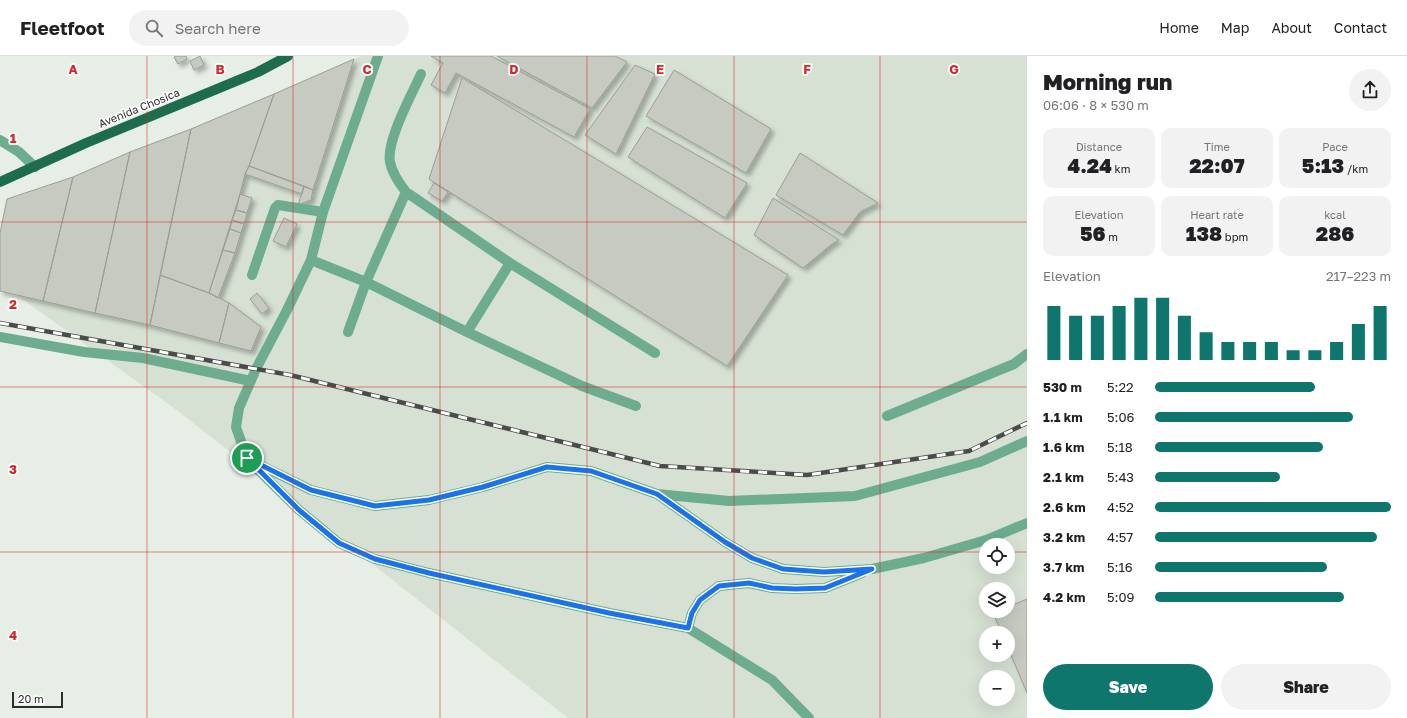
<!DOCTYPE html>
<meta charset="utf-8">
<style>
:root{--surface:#fff;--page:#f2f2f2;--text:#202124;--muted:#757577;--line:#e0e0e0;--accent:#0f766e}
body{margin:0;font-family:"Golos Text",sans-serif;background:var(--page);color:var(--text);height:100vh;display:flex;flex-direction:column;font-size:15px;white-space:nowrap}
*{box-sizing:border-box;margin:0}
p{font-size:13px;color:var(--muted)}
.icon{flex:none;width:22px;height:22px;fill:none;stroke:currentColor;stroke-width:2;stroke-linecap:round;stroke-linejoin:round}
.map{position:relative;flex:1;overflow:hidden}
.panel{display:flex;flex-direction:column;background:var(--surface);width:380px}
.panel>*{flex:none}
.tools{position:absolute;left:979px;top:482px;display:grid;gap:8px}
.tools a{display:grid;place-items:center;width:36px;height:36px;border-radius:50%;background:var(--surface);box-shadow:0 4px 16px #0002;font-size:20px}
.scale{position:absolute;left:12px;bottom:10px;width:51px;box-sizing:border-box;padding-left:4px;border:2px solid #2c2f2c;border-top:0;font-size:11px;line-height:14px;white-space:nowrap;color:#2c2f2c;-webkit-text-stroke:3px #fff;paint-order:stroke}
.pin{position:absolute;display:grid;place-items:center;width:34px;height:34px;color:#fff;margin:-17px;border:2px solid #fff;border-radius:50%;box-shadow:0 1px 4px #0007}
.round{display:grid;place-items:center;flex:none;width:42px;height:42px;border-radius:21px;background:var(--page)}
.head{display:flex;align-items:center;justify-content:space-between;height:68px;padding:0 16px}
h1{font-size:22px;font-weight:800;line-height:30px}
.metrics{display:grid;grid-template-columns:repeat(3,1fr);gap:6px;height:68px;padding:4px 16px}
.metrics div{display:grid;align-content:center;border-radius:10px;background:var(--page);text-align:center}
.metrics b{font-size:20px;font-weight:800}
.metrics small{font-size:11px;font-weight:400}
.metrics p{font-size:11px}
.chart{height:112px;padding:8px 16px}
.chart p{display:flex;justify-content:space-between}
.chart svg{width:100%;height:72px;margin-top:4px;stroke:var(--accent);stroke-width:6}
.cta{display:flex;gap:8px;margin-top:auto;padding:8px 16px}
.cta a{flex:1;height:46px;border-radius:24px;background:var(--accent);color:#fff;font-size:16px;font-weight:800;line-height:46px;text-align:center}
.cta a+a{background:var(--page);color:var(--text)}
ul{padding:0 16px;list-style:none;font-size:13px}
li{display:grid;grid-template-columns:64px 48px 1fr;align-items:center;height:30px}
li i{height:10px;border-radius:5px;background:var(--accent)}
header{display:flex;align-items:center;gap:24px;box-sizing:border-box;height:56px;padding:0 20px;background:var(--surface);border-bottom:1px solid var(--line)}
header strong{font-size:19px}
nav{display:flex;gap:22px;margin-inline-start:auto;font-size:14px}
.search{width:280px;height:36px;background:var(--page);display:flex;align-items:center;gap:10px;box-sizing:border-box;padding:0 14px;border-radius:22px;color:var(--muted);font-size:15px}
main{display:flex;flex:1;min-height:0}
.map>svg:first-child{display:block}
.built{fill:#d6e1d4;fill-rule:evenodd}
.building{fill:#c7cac0;stroke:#9b9e94;filter:url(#shadow)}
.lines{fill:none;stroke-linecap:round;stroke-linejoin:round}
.minor{stroke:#6dac8f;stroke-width:10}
.major{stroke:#1d6c4e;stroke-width:10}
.rail-casing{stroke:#494c48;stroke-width:4.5}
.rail{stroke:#fff;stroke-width:3;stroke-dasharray:9;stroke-linecap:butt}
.route-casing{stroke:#fff;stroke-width:8}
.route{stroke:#1a73e8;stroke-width:5}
.grid{fill:none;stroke:#d62828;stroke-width:1;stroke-opacity:0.55}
.labels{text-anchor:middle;stroke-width:3.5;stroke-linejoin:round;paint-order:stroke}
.street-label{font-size:11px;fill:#2c2f2c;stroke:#fff}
.grid-label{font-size:13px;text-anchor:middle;font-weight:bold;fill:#d62828;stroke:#fff;stroke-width:3.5;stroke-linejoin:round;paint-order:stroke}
</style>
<header>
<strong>Fleetfoot</strong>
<div class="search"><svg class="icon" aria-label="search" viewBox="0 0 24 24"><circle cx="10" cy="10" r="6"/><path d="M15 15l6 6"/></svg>Search here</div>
<nav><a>Home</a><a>Map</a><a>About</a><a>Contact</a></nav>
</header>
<main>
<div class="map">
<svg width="1027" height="662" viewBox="0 0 1027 662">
<defs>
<filter id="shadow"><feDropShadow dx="3.5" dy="3.5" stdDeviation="2" flood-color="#0004"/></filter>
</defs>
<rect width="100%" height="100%" fill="#e6eee5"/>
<path class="built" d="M 361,0 L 1027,0 L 1027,662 L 568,662 L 178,355 L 0,227 L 20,160 ZM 986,489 L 1008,489 L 1008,511 L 986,511 ZM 986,533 L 1008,533 L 1008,555 L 986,555 ZM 986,577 L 1008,577 L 1008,599 L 986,599 ZM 986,621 L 1008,621 L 1008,643 L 986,643 Z"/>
<path class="building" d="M 176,0 L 186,0 L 187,3 L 178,8 L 174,1 Z
M 200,0 L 204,9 L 194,14 L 190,5 Z
M 431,0 L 491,0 L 590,53 L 574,81 L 456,17 L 445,37 L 431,29 L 443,7 Z
M 497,0 L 615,0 L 627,6 L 592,52 Z
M 354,3 L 313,134 L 249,110 L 274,38 Z
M 635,9 L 655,18 L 616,98 L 585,79 Z
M 674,14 L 771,73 L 746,117 L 646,60 Z
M 462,22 L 788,219 L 727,310 L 429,123 Z
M 274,38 L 249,110 L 245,118 L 240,138 L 209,237 L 160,219 L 191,73 Z
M 647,71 L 747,127 L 725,162 L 628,101 Z
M 191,73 L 150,269 L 95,257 L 130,96 Z
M 130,96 L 95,257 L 43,245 L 73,121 Z
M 800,97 L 878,147 L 860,156 L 843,179 L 776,139 Z
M 249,110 L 304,130 L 302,138 L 245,118 Z
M 73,121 L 43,245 L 0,235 L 0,177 L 7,143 Z
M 434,127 L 448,136 L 442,145 L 428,137 Z
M 304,130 L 313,134 L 311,144 L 298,149 Z
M 240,138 L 252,142 L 247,157 L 236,154 Z
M 773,142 L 839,184 L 832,188 L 803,212 L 754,179 Z
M 236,154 L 247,157 L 244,168 L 232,164 Z
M 284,162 L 297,168 L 286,191 L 273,185 Z
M 232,164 L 244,168 L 241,177 L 230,173 Z
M 230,173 L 241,177 L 235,197 L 223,194 Z
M 223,194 L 235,197 L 218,242 L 209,237 Z
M 160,219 L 209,237 L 229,247 L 219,287 L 150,269 Z
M 257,237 L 269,252 L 262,258 L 250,243 Z
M 229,247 L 261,271 L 251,295 L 219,287 Z
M 1027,543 L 1027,637 L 1008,592 L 1008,577 L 1002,577 L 993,557 L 997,555 L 1008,555 L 1008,551 Z"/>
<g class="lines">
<path class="minor" d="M 378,0 L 323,156 L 311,204 L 287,254 L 256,313 L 239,352 L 236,371 L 247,403 L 299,454 L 339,487 L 375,503 L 429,517 L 609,557 L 688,572 L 772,624 L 809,662
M 0,84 L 19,96 L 35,111
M 406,136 L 510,207 L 467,276
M 311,204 L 366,226 L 467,276 L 582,330 L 636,350
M 510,207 L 655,297
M 252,219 L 275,152 L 278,149 L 323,156
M 348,276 L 366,226 L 406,136 C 399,127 392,117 390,106 C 386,85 412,38 421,18
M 0,281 L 84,296 L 143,302 L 251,325
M 887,360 L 1014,308 L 1027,298
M 254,406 L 311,434 L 375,450 L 429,444 L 483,431 L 547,411 L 591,415 L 657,438 L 729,445 L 855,440 L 980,406 L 1027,385
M 657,438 L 725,486 L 752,502 L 783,513 L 824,516 L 872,513 L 924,502 L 986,484 L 1027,467
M 688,572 L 692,557 L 700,544 L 719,530 L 749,527 L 772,532 L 795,533 L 825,532 L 862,517"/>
<path class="major" d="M 0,126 L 86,87 L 258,16 L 288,0"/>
<defs>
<path id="rail" d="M 0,267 L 290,319 L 660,410 L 807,419 L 969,395 L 1027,367"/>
</defs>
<use href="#rail" class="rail-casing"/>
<use href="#rail" class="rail"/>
</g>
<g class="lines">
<defs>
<path id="route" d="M 247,402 L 311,434 L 375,450 L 429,444 L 483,431 L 547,411 L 591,415 L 657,438 L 725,486 L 752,502 L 783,513 L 824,516 L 872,513 L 825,532 L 796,533 L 772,532 L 749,527 L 719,530 L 700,544 L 692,557 L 688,572 L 609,557 L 429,517 L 375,503 L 339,487 L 299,454 Z"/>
</defs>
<use href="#route" class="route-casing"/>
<use href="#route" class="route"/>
</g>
<path class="grid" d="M 147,0 L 147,662M 293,0 L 293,662M 440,0 L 440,662M 587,0 L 587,662M 734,0 L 734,662M 880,0 L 880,662M 0,166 L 1027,166M 0,331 L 1027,331M 0,496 L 986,496M 1008,496 L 1027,496"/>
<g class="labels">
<g class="street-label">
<text transform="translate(139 52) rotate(-22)" y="4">Avenida Chosica</text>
</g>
</g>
<g class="grid-label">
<text x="73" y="18">A</text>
<text x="220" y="18">B</text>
<text x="367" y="18">C</text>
<text x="514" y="18">D</text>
<text x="660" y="18">E</text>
<text x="807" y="18">F</text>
<text x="954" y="18">G</text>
<text x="13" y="87">1</text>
<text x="13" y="253">2</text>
<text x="13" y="418">3</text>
<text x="13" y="584">4</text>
</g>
</svg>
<div class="tools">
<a><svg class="icon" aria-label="locate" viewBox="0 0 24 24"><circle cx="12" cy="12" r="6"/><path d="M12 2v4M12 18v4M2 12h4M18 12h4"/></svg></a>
<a><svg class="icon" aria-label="layers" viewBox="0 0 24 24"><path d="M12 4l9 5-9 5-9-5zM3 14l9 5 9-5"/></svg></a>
<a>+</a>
<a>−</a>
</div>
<div class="scale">20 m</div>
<div class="pin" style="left:247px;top:402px;background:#1e9e55"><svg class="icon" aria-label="arrive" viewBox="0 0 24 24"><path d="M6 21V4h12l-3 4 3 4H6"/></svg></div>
</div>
<section class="panel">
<div class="head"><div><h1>Morning run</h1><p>06:06 · 8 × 530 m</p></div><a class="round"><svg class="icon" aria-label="share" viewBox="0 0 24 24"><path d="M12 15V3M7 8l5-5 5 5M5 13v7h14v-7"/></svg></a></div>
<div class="metrics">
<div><p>Distance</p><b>4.24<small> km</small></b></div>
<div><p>Time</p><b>22:07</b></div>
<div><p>Pace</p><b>5:13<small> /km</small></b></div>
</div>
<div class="metrics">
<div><p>Elevation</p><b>56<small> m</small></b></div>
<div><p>Heart rate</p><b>138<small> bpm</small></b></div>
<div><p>kcal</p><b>286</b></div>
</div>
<div class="chart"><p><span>Elevation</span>217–223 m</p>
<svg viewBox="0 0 160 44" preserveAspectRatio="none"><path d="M5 44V11M15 44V17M25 44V17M35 44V11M45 44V6M55 44V6M65 44V17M75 44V27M85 44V33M95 44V33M105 44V33M115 44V38M125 44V38M135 44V33M145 44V22M155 44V11"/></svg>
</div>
<ul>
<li><b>530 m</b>5:22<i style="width:68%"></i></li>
<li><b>1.1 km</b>5:06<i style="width:84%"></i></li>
<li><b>1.6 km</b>5:18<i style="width:71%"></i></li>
<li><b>2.1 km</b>5:43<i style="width:53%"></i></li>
<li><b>2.6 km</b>4:52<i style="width:100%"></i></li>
<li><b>3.2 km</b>4:57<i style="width:94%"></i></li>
<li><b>3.7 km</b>5:16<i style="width:73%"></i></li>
<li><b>4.2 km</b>5:09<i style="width:80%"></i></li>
</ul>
<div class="cta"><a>Save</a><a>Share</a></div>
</section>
</main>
